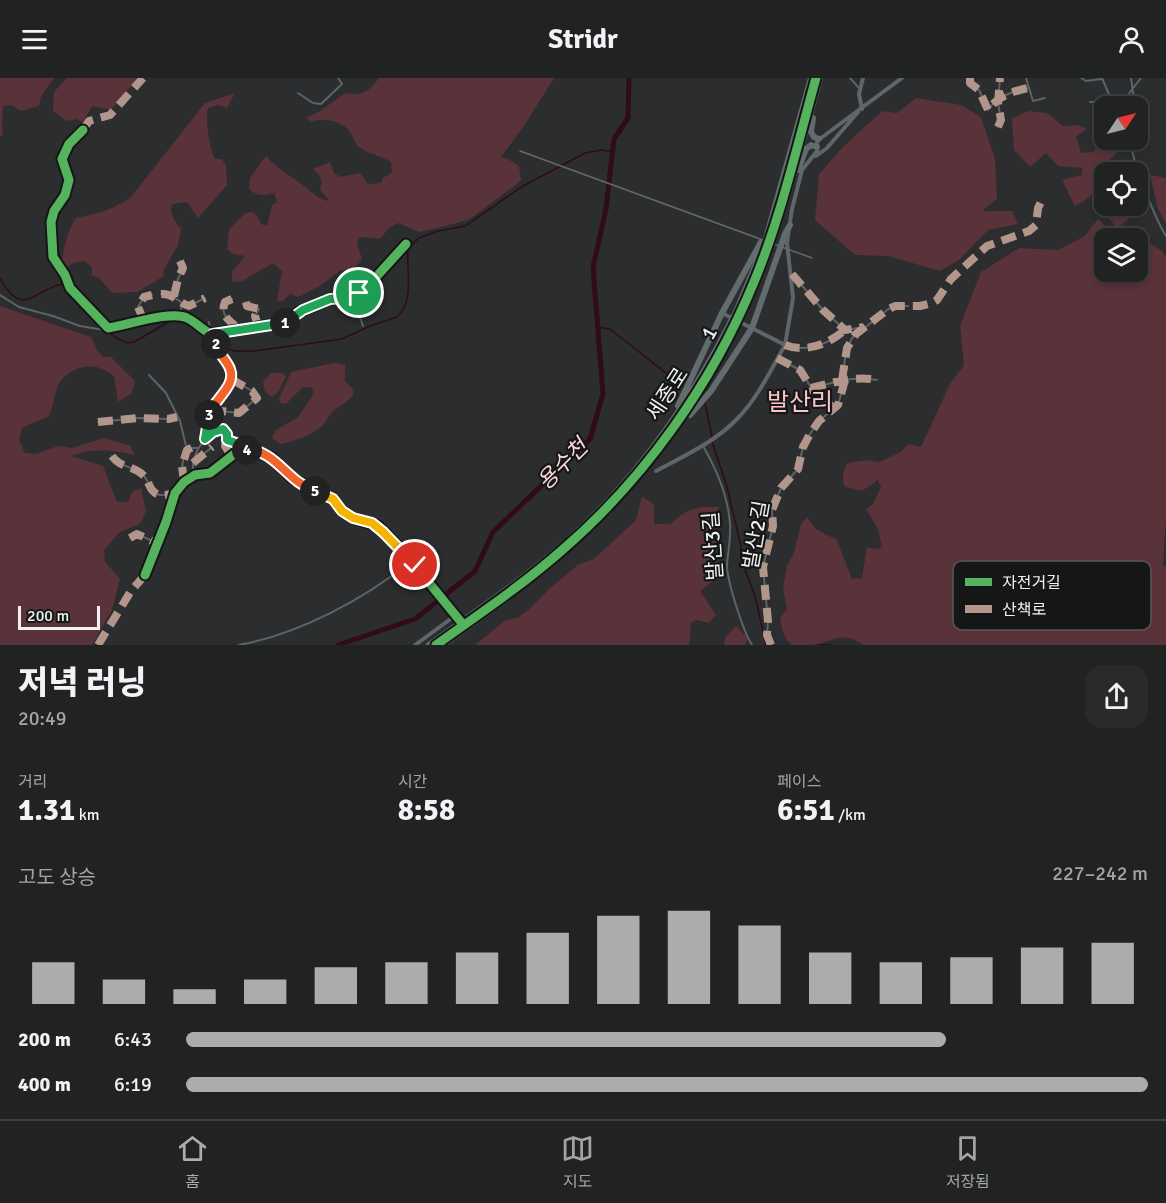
<!DOCTYPE html>
<html lang="ko">
<meta charset="utf-8">
<style>
:root{--surface:#212222;--page:#292a2a;--text:#f1f3f6;--muted:#a2a4a5;--line:#3e3f40;--accent:#abacad}
body{margin:0;font-family:Signika,"Noto Sans KR",sans-serif;background:var(--page);color:var(--text);height:100vh;display:flex;flex-direction:column;font-size:22px;white-space:nowrap}
*{box-sizing:border-box;margin:0}
p{font-size:20px;color:var(--muted)}
.icon{flex:none;width:33px;height:33px;fill:none;stroke:currentColor;stroke-width:2;stroke-linecap:round;stroke-linejoin:round}
.map{position:relative;height:567px;overflow:hidden}
.panel{display:flex;flex-direction:column;background:var(--surface);flex:1}
.panel>*{flex:none}
.needle{width:39px;rotate:55deg}
.fabs{position:absolute;left:1094px;top:18px;display:grid;gap:12px}
.fabs a{display:grid;place-items:center;width:54px;height:54px;border-radius:12px;background:var(--surface);box-shadow:0 3px 9px #0003,0 0 0 2px var(--line);font-size:30px}
.scale{position:absolute;left:18px;bottom:15px;width:82px;box-sizing:border-box;padding-left:6px;border:3px solid #eff1f1;border-top:0;font-size:16px;line-height:21px;white-space:nowrap;color:#eff1f1;-webkit-text-stroke:4px #151616;paint-order:stroke}
.pin{position:absolute;display:grid;place-items:center;width:51px;height:51px;color:#fff;margin:-26px;border:3px solid #fff;border-radius:50%;box-shadow:0 2px 6px #0007}
.km{position:absolute;width:30px;height:30px;margin:-15px;border-radius:50%;background:#222;color:#fff;font-size:16px;line-height:30px;text-align:center}
.round{display:grid;place-items:center;flex:none;width:63px;height:63px;border-radius:18px;background:var(--page)}
.summary{display:flex;align-items:center;justify-content:space-between;height:102px;padding:0 18px}
h1{font-size:33px;font-weight:800;line-height:45px}
.metrics{display:grid;grid-template-columns:repeat(3,1fr);gap:9px;height:102px;padding:6px 18px}
.metrics div{display:grid;align-content:center}
.metrics b{font-size:30px;font-weight:800}
.metrics small{font-size:16px;font-weight:400}
.metrics p{font-size:16px}
.chart{height:168px;padding:12px 18px}
.chart p{display:flex;justify-content:space-between}
.chart svg{width:100%;height:108px;margin-top:6px;stroke:var(--accent);stroke-width:6}
ul{padding:0 18px;list-style:none;font-size:20px}
li{display:grid;grid-template-columns:96px 72px 1fr;align-items:center;height:45px}
li i{height:15px;border-radius:8px;background:var(--accent)}
header{display:flex;justify-content:space-between;align-items:center;height:78px;padding:0 18px;background:var(--surface);font-size:27px;font-weight:800}
.dock{display:flex;justify-content:space-around;align-items:center;height:84px;border-top:2px solid var(--line);background:var(--surface);font-size:16px;color:var(--muted)}
.dock a{display:grid;justify-items:center;gap:3px}
.dock .on{color:var(--accent)}
.map>svg:first-child{display:block}
.green{fill:#593339}
.lines{fill:none;stroke-linecap:round;stroke-linejoin:round}
.stream{stroke:#310b15;stroke-width:1.5}
.river{stroke:#310b15;stroke-width:5}
.street{stroke:#5c6466;stroke-width:2}
.secondary{stroke:#5e6669;stroke-width:4}
.highway{stroke:#626b6e;stroke-width:6}
.rail{stroke:#66696a;stroke-width:1.5}
.highway-bridge{stroke:#626b6e;stroke-width:6}
.quiet{stroke:#b2968c;stroke-width:8;stroke-dasharray:15 8;stroke-linecap:butt}
.cycleway-casing{stroke:#151616;stroke-width:13}
.cycleway{stroke:#56b35d;stroke-width:9}
.split-1-casing{stroke:#fff;stroke-width:12}
.split-2-casing{stroke:#fff;stroke-width:12}
.split-3-casing{stroke:#fff;stroke-width:12}
.split-4-casing{stroke:#fff;stroke-width:12}
.split-5-casing{stroke:#fff;stroke-width:12}
.split-6-casing{stroke:#fff;stroke-width:12}
.split-7-casing{stroke:#fff;stroke-width:12}
.split-1{stroke:#22a559;stroke-width:8}
.split-2{stroke:#22a559;stroke-width:8}
.split-3{stroke:#f0652b;stroke-width:8}
.split-4{stroke:#22a559;stroke-width:8}
.split-5{stroke:#f0652b;stroke-width:8}
.split-6{stroke:#f5b400;stroke-width:8}
.split-7{stroke:#f5b400;stroke-width:8}
.labels{text-anchor:middle;stroke-width:4.5;stroke-linejoin:round;paint-order:stroke}
.street-label{font-size:21px;fill:#eff1f1;stroke:#151616}
.water-label{font-size:22px;font-style:italic;fill:#fcd8dc;stroke:#151616}
.quarter-label{font-size:24px;fill:#f9c5ca;stroke:#151616}
.key{fill:#151616;stroke:#565858;stroke-width:1.5}
.key-label{font-size:16px;fill:#eff1f1}
</style>
<header><svg class="icon" aria-label="menu" viewBox="0 0 24 24"><path d="M4 6h16M4 12h16M4 18h16"/></svg>Stridr<svg class="icon" aria-label="person" viewBox="0 0 24 24"><circle cx="12" cy="8" r="4"/><path d="M4 21q1-7 8-7t8 7"/></svg></header>
<div class="map">
<svg width="1166" height="567" viewBox="0 0 1166 567">
<rect width="100%" height="100%" fill="#2c2d2e"/>
<path class="green" d="M 0,0 L 54,0 L 41,18 L 39,28 L 21,33 L 11,27 L 3,28 L 2,46 L 3,58 L 0,58 Z
M 67,0 L 138,0 L 111,32 L 92,28 L 83,44 L 76,41 L 66,43 L 53,33 L 54,14 Z
M 379,0 L 554,0 L 524,48 L 501,79 L 508,81 L 519,88 L 521,102 L 513,109 L 471,140 L 461,144 L 420,154 L 398,145 L 389,150 L 380,161 L 359,159 L 357,165 L 362,181 C 356,190 353,193 341,192 L 321,207 L 299,219 L 290,216 L 283,223 L 277,223 L 282,193 L 273,185 L 242,203 L 232,204 L 232,194 L 245,178 L 233,176 L 227,171 L 229,151 L 245,135 L 253,134 L 258,139 L 261,146 L 267,148 L 272,127 L 277,124 L 274,115 C 265,118 256,118 249,111 L 250,100 L 266,78 C 276,89 284,94 296,102 C 308,110 314,119 328,123 L 328,121 L 320,112 C 323,101 321,98 313,91 L 330,84 L 334,95 L 340,99 L 360,95 L 368,106 L 381,105 L 383,100 L 392,94 L 391,84 C 382,78 369,76 360,70 C 354,65 354,60 350,54 C 343,43 322,39 310,44 L 307,39 L 319,34 L 345,15 C 363,18 368,14 379,0 Z
M 235,15 L 227,30 L 218,27 L 208,30 C 205,43 209,68 215,81 L 222,81 L 226,88 L 227,107 L 198,140 L 187,124 L 173,126 C 167,134 176,144 181,151 L 178,167 L 163,193 L 164,198 L 137,214 L 112,215 L 99,200 L 92,197 L 92,189 L 85,183 L 73,185 L 66,190 L 62,187 C 63,171 67,154 76,140 C 96,136 114,132 131,119 L 205,25 Z
M 916,20 L 961,27 L 981,39 L 995,81 L 997,121 L 982,133 L 1012,133 L 1018,146 L 988,152 L 959,182 L 940,193 L 888,178 L 855,177 L 815,142 L 819,96 L 844,68 L 882,33 L 897,35 Z
M 1029,33 L 1047,35 L 1063,48 L 1077,47 L 1087,51 L 1076,58 L 1081,75 L 1094,74 L 1100,57 L 1104,56 L 1104,62 L 1118,62 L 1120,71 L 1108,84 L 1115,90 L 1111,94 L 1104,94 C 1104,112 1088,120 1075,128 L 1062,102 L 1082,97 L 1082,90 L 1058,88 L 1046,75 L 1030,89 L 1014,72 L 1012,40 Z
M 1150,97 L 1166,100 L 1166,146 L 1158,131 Z
M 1113,128 L 1118,128 L 1129,141 L 1117,150 L 1104,134 Z
M 1098,141 L 1118,160 L 1104,160 L 1104,194 L 1120,194 L 1121,195 L 1137,194 L 1141,160 L 1162,173 L 1166,179 L 1166,439 L 1163,488 L 1166,488 L 1166,567 L 863,567 C 844,551 830,565 812,567 C 806,567 799,567 792,567 C 783,560 782,550 780,540 L 787,531 L 783,510 L 787,488 L 794,475 L 801,446 L 807,439 L 817,452 L 837,462 L 852,501 L 862,500 L 867,469 L 875,471 L 882,469 L 878,451 L 866,431 L 873,426 L 881,409 L 878,402 L 862,413 L 845,409 C 841,400 843,394 847,385 L 867,382 L 879,384 L 901,374 L 908,366 L 921,369 L 950,306 L 964,287 L 960,248 L 981,194 L 1019,170 L 1058,172 L 1085,158 Z
M 0,228 L 91,259 L 97,272 L 103,279 L 111,279 L 135,303 L 132,315 L 118,324 L 114,298 C 109,295 102,290 96,289 C 81,286 62,295 57,310 C 54,319 53,329 49,338 L 22,350 L 19,362 L 25,375 L 36,376 L 58,368 L 72,370 L 104,360 L 131,368 L 134,377 C 114,372 91,370 71,378 L 103,388 L 117,424 L 128,424 L 132,414 L 141,410 L 146,433 L 140,446 L 120,454 L 104,472 L 105,484 L 120,501 L 112,532 L 92,567 L 0,567 Z
M 334,285 L 345,287 L 345,303 L 352,310 L 354,315 C 350,324 339,327 332,334 C 329,337 327,342 324,346 C 312,358 297,362 281,366 L 272,360 L 276,352 L 298,339 L 314,315 L 311,309 L 303,309 L 287,325 L 281,326 L 279,321 L 291,294 Z
M 271,295 L 283,295 L 286,298 L 278,314 L 272,319 L 265,314 L 263,304 Z
M 642,418 L 654,427 L 654,446 L 670,446 C 687,431 695,428 719,429 L 714,444 L 717,460 L 711,475 L 722,490 L 712,504 L 700,513 L 716,537 L 709,545 L 696,542 L 691,545 L 689,567 L 475,567 L 506,542 L 517,540 L 528,532 L 551,509 L 578,487 L 594,481 L 636,442 Z
M 736,548 L 748,560 L 745,567 L 724,567 L 725,559 Z"/>
<g class="lines">
<path class="stream" d="M 0,200 C 23,242 34,211 63,206 L 70,218 L 101,248 L 116,260 L 128,265 L 134,264 L 172,242 L 184,241 L 192,245 L 215,267 L 235,273 L 254,273 L 342,261 L 370,248 L 397,239 C 415,223 406,192 408,170 L 419,160 L 438,153 L 465,148 L 523,108 L 585,75 L 602,72 L 613,74
M 597,249 L 610,251 L 685,310
M 705,325 L 712,359
M 712,363 L 727,409 L 741,468 L 741,481 L 755,518 L 766,567
M 818,567 L 832,567"/>
<path class="river" d="M 338,567 L 415,541 L 475,493 L 493,454 L 590,361 L 603,316 L 593,189 L 606,131 L 614,61 L 628,40 L 629,0"/>
<path class="street" d="M 850,0 L 860,11
M 970,0 L 970,5 L 979,12 L 988,32 C 997,19 1012,13 1028,10
M 1026,0 L 1033,23 L 1045,20
M 1081,0 L 1086,3 L 1102,1
M 1102,0 L 1114,28
M 1131,0 L 1135,28
M 298,15 L 313,25 L 321,26 L 342,6 L 338,0
M 1090,24 L 1124,22 L 1141,0
M 1137,43 L 1140,56 L 1137,57
M 998,49 L 1001,42 L 998,25 L 1000,0
M 83,52 L 69,66 L 62,81 L 69,102 L 65,117 L 54,133 L 51,144 L 53,179 L 65,197 L 70,210 L 108,250 C 128,247 171,232 187,240 C 196,244 202,252 211,256 L 284,245 L 299,234 L 330,221 L 353,218 L 366,210 L 406,166
M 1131,62 C 1130,79 1156,142 1166,158
M 792,196 L 823,232 L 845,252 L 863,249
M 161,216 C 174,215 178,225 189,228 L 205,220
M 0,217 L 19,229 L 53,238 L 80,248 L 104,252
M 174,218 L 178,201 L 183,190 L 180,183
M 353,218 L 363,248
M 232,221 L 225,224 C 219,239 232,243 239,252
M 246,224 L 247,228 L 259,231 L 255,238 L 258,248
M 181,238 L 181,226
M 143,243 L 138,229 L 144,219 L 152,217
M 209,244 L 210,256
M 785,267 C 806,275 829,266 845,252
M 777,280 L 800,292 L 814,314 L 834,331
M 149,297 L 166,315 L 180,343 L 187,372
M 842,302 L 846,273 L 852,260 L 887,232 L 895,228 L 908,228
M 812,310 C 833,305 855,297 877,302
M 212,329 L 221,333 L 239,335 L 257,320 L 252,313 L 231,301
M 98,344 L 138,340 L 168,341 L 177,339
M 205,361 C 206,352 206,340 210,332 C 217,318 230,310 232,294 L 217,271 L 213,256
M 703,368 C 717,392 728,418 730,446 C 731,460 728,473 727,487 C 727,503 743,553 752,567
M 112,378 C 120,390 134,388 143,397 C 150,403 148,412 157,416 C 163,419 169,416 175,415
M 231,378 L 225,368 L 227,362 L 236,365 L 242,371
M 193,385 L 212,369
M 194,397 C 189,378 204,356 223,351 L 227,356 L 227,362
M 184,404 C 181,392 181,380 189,370 L 198,370
M 130,460 L 137,456 L 157,465
M 145,497 L 166,444 L 175,415 L 184,404 L 195,397 L 210,395 L 237,374 L 251,372 L 271,379 L 292,400 L 310,411 L 333,421 L 342,433 L 353,440 L 378,448 L 408,479 L 460,542
M 239,567 C 299,556 365,521 411,483
M 771,567 L 767,557 L 768,543 L 763,489 L 773,448 L 772,432 L 781,410 L 798,391 L 803,369 L 810,356 L 819,343 L 838,327 L 845,302"/>
<path class="secondary" d="M 862,31 L 859,16 L 863,0
M 816,78 L 827,70 L 858,34
M 722,235 L 785,267
M 656,393 C 684,378 715,364 737,341 C 757,321 771,292 785,267 L 793,220 L 787,165 L 792,131 L 802,92 L 817,73 L 817,63 L 902,0
M 415,567 L 456,537"/>
<path class="highway" d="M 813,40 L 811,54 L 814,59 L 819,61
M 798,92 L 806,71 L 811,67 L 817,69
M 736,234 L 765,164 L 811,0
M 743,237 C 779,162 798,80 820,0
M 678,328 L 722,235 L 761,164
M 690,337 L 711,313 L 752,250 L 785,156 L 790,147
M 429,567 C 476,533 524,501 567,463 C 635,402 689,326 730,245
M 443,567 C 482,538 523,511 559,479 C 634,414 692,336 737,249"/>
<path class="rail" d="M 520,73 L 812,180"/>
<path class="highway-bridge" d="M 730,245 L 736,234
M 737,249 L 743,237"/>
<path class="quiet" d="M 970,0 L 970,5 L 979,12 L 988,32 C 997,19 1012,13 1028,10
M 998,49 L 1001,42 L 998,25 L 1000,0
M 83,52 L 89,43 L 110,37 L 143,0
M 792,196 L 823,232 L 845,252 L 863,249
M 161,216 C 174,215 178,225 189,228 L 205,220
M 174,218 L 178,201 L 183,190 L 180,183
M 232,221 L 225,224 C 219,239 232,243 239,252
M 246,224 L 247,228 L 259,231 L 255,238 L 258,248
M 144,243 L 138,229 L 144,219 L 152,217
M 785,267 C 806,275 829,266 845,252
M 777,280 L 800,292 L 814,314 L 835,331
M 842,302 L 847,270 L 856,256 L 887,232 L 895,228 L 920,228 L 932,225 L 937,222 L 951,201 L 987,168 L 1029,153 L 1036,147 L 1038,130 L 1042,122
M 811,310 C 833,305 855,297 877,302
M 212,329 L 221,333 L 239,335 L 257,320 L 252,313 L 231,301
M 98,344 L 138,340 L 168,341 L 177,339
M 205,361 L 213,354 L 223,351 L 227,356 L 227,362
M 112,378 C 120,390 134,388 143,397 C 150,403 148,412 157,416 C 163,419 169,416 175,415
M 231,378 L 225,368 L 227,362 L 236,365 L 243,372
M 193,385 L 212,369
M 184,404 L 182,388 L 187,372 L 193,369 L 199,371
M 130,460 L 137,456 L 158,466
M 98,567 L 131,513 L 145,497
M 771,567 L 767,557 L 768,543 L 763,489 L 773,448 L 772,432 L 781,410 L 798,391 L 803,369 L 810,356 L 819,343 L 838,327 L 845,302"/>
<defs>
<path id="cycleway" d="M 83,52 L 69,66 L 62,81 L 69,102 L 65,117 L 54,133 L 51,144 L 53,179 L 65,197 L 70,210 L 108,250 C 128,247 171,232 187,240 C 196,244 202,252 211,256 L 284,245 L 299,234 L 330,221 L 353,218 L 366,210 L 406,166
M 145,497 L 166,444 L 175,415 L 184,404 L 195,397 L 210,395 L 237,374 L 251,372 L 271,379 L 292,400 L 310,411 L 333,421 L 342,433 L 353,440 L 378,448 L 408,479 L 461,544
M 436,567 C 478,537 521,508 560,474 C 644,402 712,306 754,204 C 781,139 797,68 816,0"/>
</defs>
<use href="#cycleway" class="cycleway-casing"/>
<use href="#cycleway" class="cycleway"/>
</g>
<g class="lines">
<defs>
<path id="split-1" d="M 285,245 L 303,232 L 330,221 L 346,220 L 359,215"/>
<path id="split-2" d="M 216,266 L 213,256 L 285,245"/>
<path id="split-3" d="M 209,337 C 213,322 237,308 230,291 C 227,282 218,276 216,266"/>
<path id="split-4" d="M 209,337 L 205,361 L 213,354 L 223,351 L 227,356 L 227,362 L 236,365 L 243,372 L 247,372"/>
<path id="split-5" d="M 247,372 C 276,372 286,403 315,413"/>
<path id="split-6" d="M 315,413 L 333,421 L 342,433 L 353,440 L 372,445 L 383,454"/>
<path id="split-7" d="M 383,454 L 415,487"/>
</defs>
<use href="#split-1" class="split-1-casing"/>
<use href="#split-2" class="split-2-casing"/>
<use href="#split-3" class="split-3-casing"/>
<use href="#split-4" class="split-4-casing"/>
<use href="#split-5" class="split-5-casing"/>
<use href="#split-6" class="split-6-casing"/>
<use href="#split-7" class="split-7-casing"/>
<use href="#split-1" class="split-1"/>
<use href="#split-2" class="split-2"/>
<use href="#split-3" class="split-3"/>
<use href="#split-4" class="split-4"/>
<use href="#split-5" class="split-5"/>
<use href="#split-6" class="split-6"/>
<use href="#split-7" class="split-7"/>
</g>
<g class="labels">
<g class="street-label">
<text transform="translate(709 255) rotate(-61)" y="7">1</text>
<text transform="translate(667 316) rotate(-57)" y="7">세종로</text>
<text transform="translate(756 457) rotate(-80)" y="7">발산2길</text>
<text transform="translate(713 468) rotate(-94)" y="7">발산3길</text>
</g>
<g class="water-label">
<text transform="translate(562 386) rotate(-45)" y="8">용수천</text>
</g>
<g class="quarter-label">
<text x="800" y="332">발산리</text>
</g>
</g>
<rect x="953" y="483" width="198" height="69" rx="9" class="key"/>
<rect x="965" y="500" width="27" height="8" fill="#56b35d"/>
<rect x="965" y="527" width="27" height="8" fill="#b2968c"/>
<g class="key-label">
<text x="1002" y="510">자전거길</text>
<text x="1002" y="537">산책로</text>
</g>
</svg>
<div class="fabs">
<a><svg class="needle" viewBox="-14 -14 28 28"><path d="M0-13l5 13h-10z" fill="#e53935"/><path d="M0 13l5-13h-10z" fill="#a2a4a5"/></svg></a>
<a><svg class="icon" aria-label="locate" viewBox="0 0 24 24"><circle cx="12" cy="12" r="6"/><path d="M12 2v4M12 18v4M2 12h4M18 12h4"/></svg></a>
<a><svg class="icon" aria-label="layers" viewBox="0 0 24 24"><path d="M12 4l9 5-9 5-9-5zM3 14l9 5 9-5"/></svg></a>
</div>
<div class="scale">200 m</div>
<div class="pin" style="left:359px;top:215px;background:#1e9e55"><svg class="icon" aria-label="arrive" viewBox="0 0 24 24"><path d="M6 21V4h12l-3 4 3 4H6"/></svg></div>
<div class="pin" style="left:415px;top:487px;background:#d93025"><svg class="icon" aria-label="check" viewBox="0 0 24 24"><path d="M5 12l5 5 9-10"/></svg></div>
<b class="km" style="left:285px;top:245px">1</b>
<b class="km" style="left:216px;top:266px">2</b>
<b class="km" style="left:209px;top:337px">3</b>
<b class="km" style="left:247px;top:372px">4</b>
<b class="km" style="left:315px;top:413px">5</b>
</div>
<section class="panel">
<div class="summary"><div><h1>저녁 러닝</h1><p>20:49</p></div><a class="round"><svg class="icon" aria-label="share" viewBox="0 0 24 24"><path d="M12 15V3M7 8l5-5 5 5M5 13v7h14v-7"/></svg></a></div>
<div class="metrics">
<div><p>거리</p><b>1.31<small> km</small></b></div>
<div><p>시간</p><b>8:58</b></div>
<div><p>페이스</p><b>6:51<small> /km</small></b></div>
</div>
<div class="chart"><p><span>고도 상승</span>227–242 m</p>
<svg viewBox="0 0 160 44" preserveAspectRatio="none"><path d="M5 44V27M15 44V34M25 44V38M35 44V34M45 44V29M55 44V27M65 44V23M75 44V15M85 44V8M95 44V6M105 44V12M115 44V23M125 44V27M135 44V25M145 44V21M155 44V19"/></svg>
</div>
<ul>
<li><b>200 m</b>6:43<i style="width:79%"></i></li>
<li><b>400 m</b>6:19<i style="width:100%"></i></li>
</ul>
</section>
<nav class="dock">
<a class="on"><svg class="icon" aria-label="home" viewBox="0 0 24 24"><path d="M3 11l9-7 9 7M6 9v11h12V9"/></svg>홈</a>
<a><svg class="icon" aria-label="map" viewBox="0 0 24 24"><path d="M3 6l6-2 6 2 6-2v14l-6 2-6-2-6 2zM9 4v14M15 6v14"/></svg>지도</a>
<a><svg class="icon" aria-label="saved" viewBox="0 0 24 24"><path d="M7 4h10v16l-5-4-5 4z"/></svg>저장됨</a>
</nav>
